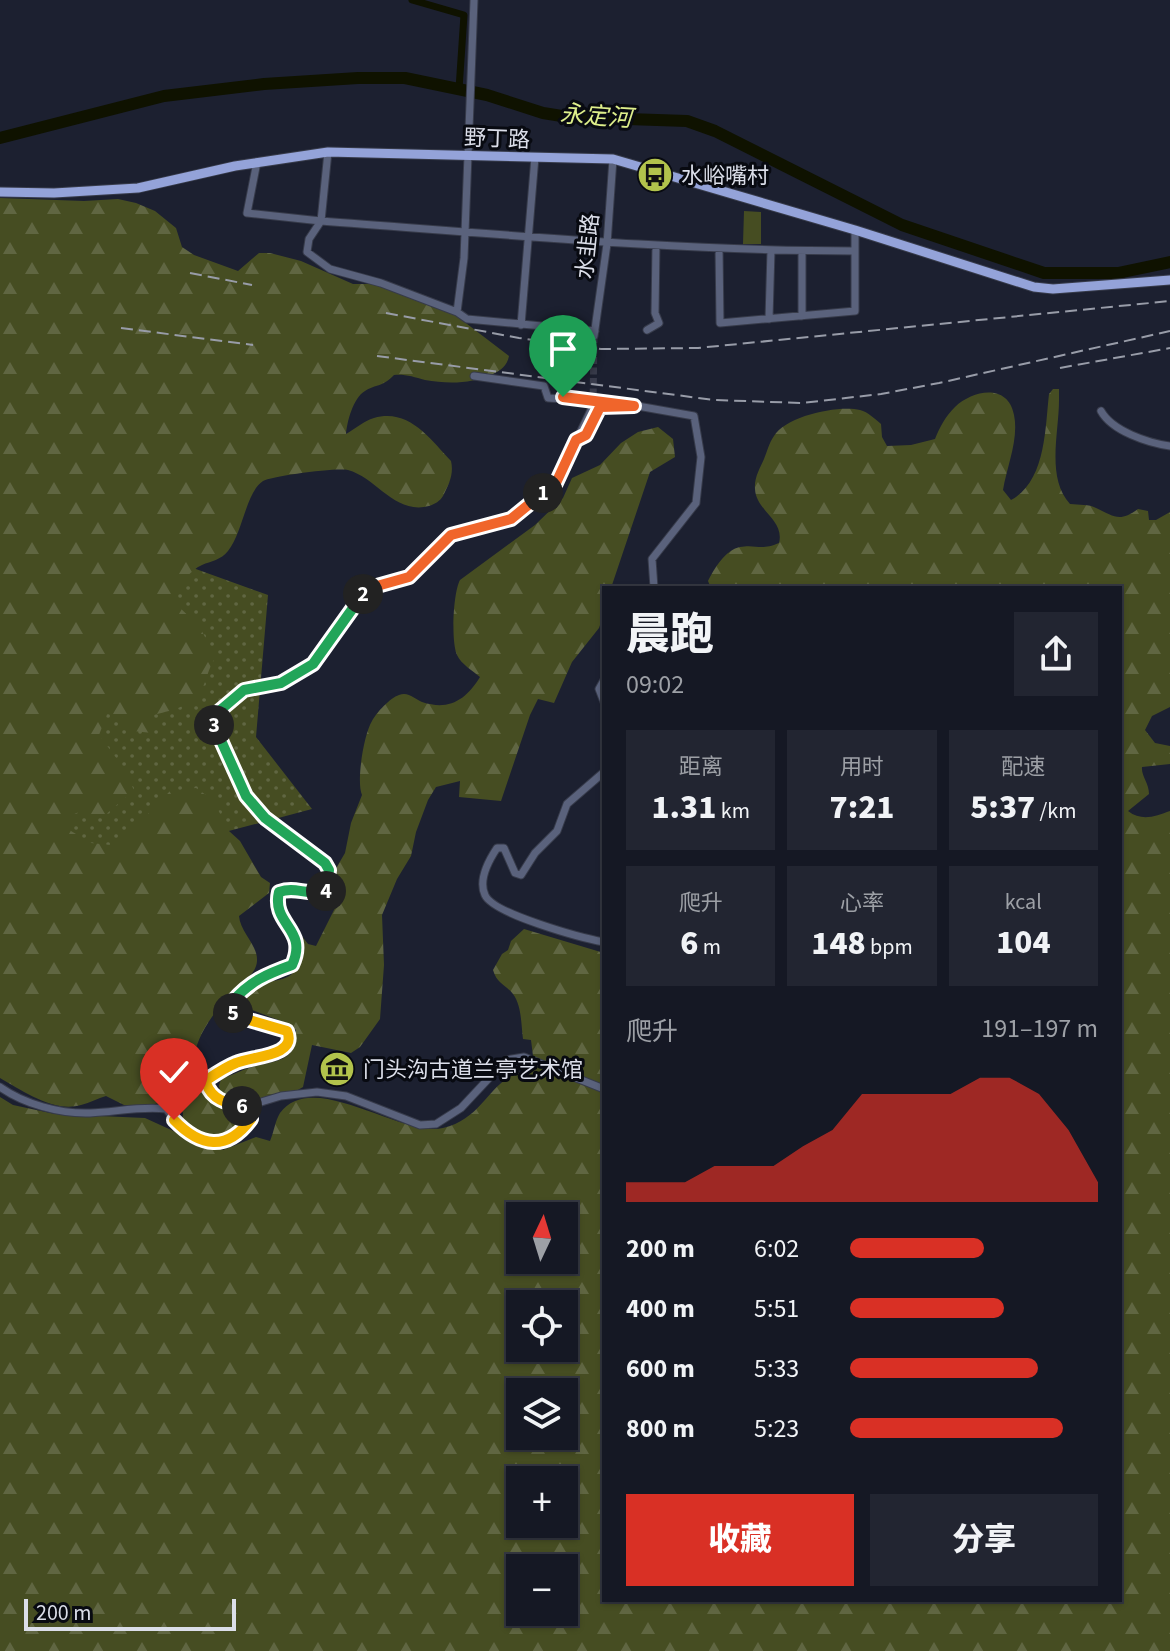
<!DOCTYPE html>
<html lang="zh">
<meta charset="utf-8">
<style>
:root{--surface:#151824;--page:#222531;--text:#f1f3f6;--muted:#9da0a6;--line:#343741;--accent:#d93025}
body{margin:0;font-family:"Source Sans 3","Noto Sans SC",sans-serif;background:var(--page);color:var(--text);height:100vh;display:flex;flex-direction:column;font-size:30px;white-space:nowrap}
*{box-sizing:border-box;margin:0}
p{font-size:26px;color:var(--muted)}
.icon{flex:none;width:44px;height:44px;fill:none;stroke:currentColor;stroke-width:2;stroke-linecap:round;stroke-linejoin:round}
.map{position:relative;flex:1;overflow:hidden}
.details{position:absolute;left:602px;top:586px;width:520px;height:1016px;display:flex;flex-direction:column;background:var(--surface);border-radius:0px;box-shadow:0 2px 6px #0004,0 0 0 2px var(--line)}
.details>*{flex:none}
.needle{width:52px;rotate:4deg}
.controls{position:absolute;left:506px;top:1202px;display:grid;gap:16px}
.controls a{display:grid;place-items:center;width:72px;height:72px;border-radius:0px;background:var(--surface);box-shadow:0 2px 6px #0004,0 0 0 2px var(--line);font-size:40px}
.scale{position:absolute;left:24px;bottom:20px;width:212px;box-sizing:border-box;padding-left:8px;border:4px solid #dbdee9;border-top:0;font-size:22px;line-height:28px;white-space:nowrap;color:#dbdee9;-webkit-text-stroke:6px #080a11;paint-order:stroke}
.pin{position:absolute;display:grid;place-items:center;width:68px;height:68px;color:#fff;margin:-82px -34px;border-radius:50% 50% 50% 0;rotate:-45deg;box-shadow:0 0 8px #0007}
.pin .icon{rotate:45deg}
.km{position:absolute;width:40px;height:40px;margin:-20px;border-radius:50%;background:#222;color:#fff;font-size:22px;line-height:40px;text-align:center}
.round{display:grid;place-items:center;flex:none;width:84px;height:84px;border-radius:0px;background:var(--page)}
.overview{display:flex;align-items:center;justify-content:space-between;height:136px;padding:0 24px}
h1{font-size:44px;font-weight:800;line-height:60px}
.metrics{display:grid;grid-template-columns:repeat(3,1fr);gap:12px;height:136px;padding:8px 24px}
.metrics div{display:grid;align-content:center;border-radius:0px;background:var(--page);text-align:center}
.metrics b{font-size:34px;font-weight:800}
.metrics small{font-size:22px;font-weight:400}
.metrics p{font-size:22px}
.chart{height:224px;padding:16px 24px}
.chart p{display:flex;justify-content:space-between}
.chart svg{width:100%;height:144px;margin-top:8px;fill:var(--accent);opacity:.7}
.action{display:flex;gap:16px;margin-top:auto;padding:16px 24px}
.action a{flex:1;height:92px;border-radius:0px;background:var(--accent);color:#fff;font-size:32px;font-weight:800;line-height:92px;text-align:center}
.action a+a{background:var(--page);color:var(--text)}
ul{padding:0 24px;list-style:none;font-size:26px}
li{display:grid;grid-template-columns:128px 96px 1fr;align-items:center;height:60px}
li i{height:20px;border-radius:10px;background:var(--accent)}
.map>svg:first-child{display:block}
.grass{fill:url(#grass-dots)}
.forest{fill:url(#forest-firs);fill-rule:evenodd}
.pitch{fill:#464d22}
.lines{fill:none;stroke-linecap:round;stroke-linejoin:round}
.canal{stroke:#0f1200;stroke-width:7}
.river{stroke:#0f1200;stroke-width:12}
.minor-tunnel{stroke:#393c4c;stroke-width:7;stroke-dasharray:7 3.5;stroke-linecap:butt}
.minor-casing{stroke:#373b4a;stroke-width:9}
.major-casing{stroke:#373b4a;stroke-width:11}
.minor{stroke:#5a627c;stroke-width:7}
.major{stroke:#94a3d9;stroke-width:9}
.rail{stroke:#989ca8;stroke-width:2;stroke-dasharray:12 6;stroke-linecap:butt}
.split-1-casing{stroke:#fff;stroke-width:16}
.split-2-casing{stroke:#fff;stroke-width:16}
.split-3-casing{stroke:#fff;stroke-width:16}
.split-4-casing{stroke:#fff;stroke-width:16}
.split-5-casing{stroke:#fff;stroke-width:16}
.split-6-casing{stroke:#fff;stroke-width:16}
.split-7-casing{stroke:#fff;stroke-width:16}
.split-1{stroke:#f0652b;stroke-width:10}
.split-2{stroke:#f0652b;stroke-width:10}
.split-3{stroke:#22a559;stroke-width:10}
.split-4{stroke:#22a559;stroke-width:10}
.split-5{stroke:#22a559;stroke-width:10}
.split-6{stroke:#f5b400;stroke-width:10}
.split-7{stroke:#f5b400;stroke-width:10}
.labels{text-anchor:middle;stroke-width:6;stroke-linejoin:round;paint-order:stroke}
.street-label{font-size:22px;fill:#dbdee9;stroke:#080a11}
.poi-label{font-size:22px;fill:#dbdee9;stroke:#080a11;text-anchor:start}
.water-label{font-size:24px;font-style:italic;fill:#deef8b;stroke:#080a11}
</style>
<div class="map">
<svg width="1170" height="1651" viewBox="0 0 1170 1651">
<defs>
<pattern id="grass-dots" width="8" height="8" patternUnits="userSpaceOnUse" patternTransform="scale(2)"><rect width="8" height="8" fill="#464d22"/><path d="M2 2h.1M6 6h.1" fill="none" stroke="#606642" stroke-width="1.8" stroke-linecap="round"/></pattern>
<pattern id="forest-firs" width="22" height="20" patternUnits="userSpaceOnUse" patternTransform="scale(2)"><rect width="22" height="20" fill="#464d22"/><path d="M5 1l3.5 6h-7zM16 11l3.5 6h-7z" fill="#606642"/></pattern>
</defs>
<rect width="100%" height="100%" fill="#1c2030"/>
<path class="grass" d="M 146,551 L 268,595 L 256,737 L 312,809 L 131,857 L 8,831 Z"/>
<path class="forest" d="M 0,198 L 84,201 L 118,199 L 136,203 L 155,211 L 176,228 L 182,247 L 194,255 L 238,271 L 259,253 L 270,253 L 301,261 L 353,284 L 374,284 L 454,314 L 509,356 C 507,366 501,370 493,374 C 471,384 448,384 425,380 C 414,377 405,374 394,375 C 383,387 376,384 365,391 C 353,398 347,422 346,434 C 355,429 364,421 374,418 C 409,408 430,439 451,461 C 454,474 449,484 443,496 C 440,501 435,504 429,506 C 395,515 377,478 348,470 C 338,467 271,476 263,481 C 246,492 243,532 228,551 C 221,560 211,561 202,565 C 190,570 180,585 174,596 L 178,606 L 199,626 L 216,657 C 207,669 207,682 200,692 C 190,707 169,711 153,715 L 152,733 L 133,731 C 126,719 121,713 107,714 L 99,735 L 120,763 L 134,790 L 103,817 L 80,812 L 73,814 L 70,821 L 71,831 L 91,843 L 111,845 L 127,836 L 170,791 L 196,788 L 213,800 L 229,831 L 240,841 L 261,877 L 270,883 L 269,893 L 239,916 C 240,932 258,945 257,961 C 256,975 243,980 235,989 C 206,1020 169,1069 217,1103 C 226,1109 236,1110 245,1114 L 248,1119 C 221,1142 219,1138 186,1134 L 182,1129 L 183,1113 L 174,1099 L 151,1105 L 124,1105 L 106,1096 C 98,1098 90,1103 81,1105 C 54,1113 23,1091 0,1078 Z
M 1053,389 L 1059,389 L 1059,400 C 1059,433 1046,478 1070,504 C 1079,505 1089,504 1096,508 C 1114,516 1119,523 1138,509 L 1148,511 L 1149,520 L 1156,520 L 1170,512 L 1170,707 L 1152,716 L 1145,730 L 1155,743 L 1170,746 L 1170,764 L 1142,767 C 1141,776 1149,783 1149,794 L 1128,811 C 1142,822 1156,816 1170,811 L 1170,1651 L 0,1651 L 0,1097 L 13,1105 L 55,1114 L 145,1118 L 204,1145 L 223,1150 L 256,1137 L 270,1141 C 274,1132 275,1121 280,1113 C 313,1068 401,1138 443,1128 C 486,1118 488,1078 526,1071 L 533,1056 L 531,1040 L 523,1039 C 521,1025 522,1006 513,994 C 505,984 497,984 493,970 L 502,954 L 508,950 L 511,941 L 524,929 L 604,953 L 604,1600 L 1120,1600 L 1120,588 L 711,588 L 708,581 C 714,569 725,550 740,547 C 756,544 761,551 779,543 C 785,520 756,511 755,489 C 754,478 760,468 764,459 C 767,452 769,443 774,436 C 786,416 838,405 860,410 C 868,412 875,419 881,424 L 882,437 L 887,446 L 911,445 L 935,439 C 940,427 945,417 955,407 C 973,390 1008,383 1014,415 C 1019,439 1007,466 1003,490 L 1011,500 C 1046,481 1045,429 1049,394 ZM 520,1216 L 564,1216 L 564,1260 L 520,1260 ZM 520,1304 L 564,1304 L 564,1348 L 520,1348 ZM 520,1392 L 564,1392 L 564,1436 L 520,1436 ZM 520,1480 L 564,1480 L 564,1524 L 520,1524 ZM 520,1568 L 564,1568 L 564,1612 L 520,1612 Z
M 658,427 L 673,439 L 675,457 L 650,472 L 611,588 L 604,588 L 604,613 L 599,628 L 572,662 L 554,703 L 538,699 L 530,715 L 501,801 L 459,797 L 460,781 L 436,787 L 428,800 L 416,832 L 411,856 L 397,879 L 382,915 L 384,965 L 380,1019 L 360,1047 L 351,1053 L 312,1045 L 303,1087 L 296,1091 C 272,1096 242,1107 221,1093 L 219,1086 L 221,1079 C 231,1076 241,1070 252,1067 C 276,1060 297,1063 296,1030 L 289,1024 L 239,1005 C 253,961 307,1006 301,935 L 308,944 L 316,946 L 336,906 L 323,906 L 332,888 L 335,870 L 345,853 L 351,823 L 362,795 C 356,781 364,734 372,721 C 377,712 390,698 399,695 C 408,691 415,699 422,702 C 449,711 466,700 480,677 C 473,671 461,664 457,655 C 451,642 453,593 460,580 L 535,525 L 563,498 L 572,478 L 600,465 L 621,443 L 638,432 Z"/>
<path class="pitch" d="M 744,211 L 761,212 L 761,244 L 743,244 Z"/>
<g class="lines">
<path class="canal" d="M 412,0 L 464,15 L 459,89"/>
<path class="river" d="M 0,138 L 164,96 L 264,84 L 358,78 L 405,78 L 487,95 L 543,113 L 568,117 L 687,121 L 715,131 L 902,225 L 1044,273 L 1118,273 L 1170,262"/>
<path class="minor-tunnel" d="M 593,406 L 594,336"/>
<defs>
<path id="minor" d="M 328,152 L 321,221 C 499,234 677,251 855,251 L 855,230
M 257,162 L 247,213 L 321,221 L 309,239 L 307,252 L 330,269 L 381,283 L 457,312 L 467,319 L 595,331
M 719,248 L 720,323 L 855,311 L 855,251
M 457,312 L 464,258 L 474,0
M 802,316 L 802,251
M 769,319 L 771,250
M 521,325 L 535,157
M 647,330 L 659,323 L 655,313 L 656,245
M 594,336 L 607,244 L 613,159
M 474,376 L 544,386 L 548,398 L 615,402 L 694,416 L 701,457 L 696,503 L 652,559 L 654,588
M 1101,411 C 1112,431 1148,443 1170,446
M 578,439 L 586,435 L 600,407 L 623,407
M 604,680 L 599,689 L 604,702
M 604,772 L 567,804 L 557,831 L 535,853 L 521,875 L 515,873 L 504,848 L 497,848 C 489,860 478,880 485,895 C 493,914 582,938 604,942
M 0,1087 C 24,1104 60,1114 90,1113 C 116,1112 140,1106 166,1109 C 191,1142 221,1161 251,1119 L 248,1106 C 230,1104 213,1102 206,1083 L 208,1079 C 217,1073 226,1066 236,1063 C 251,1056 299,1057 287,1031 L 239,1017 L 231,1012 C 233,983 268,973 292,965 C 309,929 271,925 279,892 C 297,886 306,896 328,890 L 329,870 L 325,863 L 265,818 L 246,796 L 211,718 L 244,690 L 281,683 L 313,664 L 361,595 L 377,586 L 409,577 L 451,535 L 511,519 L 556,483 L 593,406
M 248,1106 L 281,1096 L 317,1092 L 346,1096 L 420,1125 L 436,1124 L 461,1108 L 506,1060 L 524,1057 L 604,1089"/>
<path id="major" d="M 0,192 L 54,193 L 138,188 L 235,166 L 328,152 L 613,159 L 855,230 L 1034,287 L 1053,289 L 1170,280"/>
</defs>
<use href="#minor" class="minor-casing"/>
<use href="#major" class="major-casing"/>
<use href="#minor" class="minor"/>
<use href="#major" class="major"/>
<path class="rail" d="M 190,273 L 252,285
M 386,313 L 519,338 L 601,349 L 698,348 L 1170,301
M 121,328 L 253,345
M 377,356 L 714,400 L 802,403 L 881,394 L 939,383 L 1170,331
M 1060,368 L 1170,348"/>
</g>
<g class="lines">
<defs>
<path id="split-1" d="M 543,493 L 556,483 L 576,440 L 586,435 L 600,407 L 634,406 L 563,397"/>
<path id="split-2" d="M 363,594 L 377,586 L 409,577 L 451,535 L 511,519 L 543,493"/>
<path id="split-3" d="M 214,725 L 211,718 L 244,690 L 281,683 L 313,664 L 363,594"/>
<path id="split-4" d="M 214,725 L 246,796 L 265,818 L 325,863 L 329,870 L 326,891"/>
<path id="split-5" d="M 233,1013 L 232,1002 C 250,981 267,974 292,965 C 309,929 271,925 279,892 C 297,886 305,896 326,891"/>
<path id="split-6" d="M 233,1013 L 239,1017 L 287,1031 C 298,1057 251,1056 236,1063 C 226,1067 217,1073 208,1079 L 206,1083 C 212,1100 226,1103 242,1106"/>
<path id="split-7" d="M 174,1120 C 200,1147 227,1152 251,1119 L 248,1106 L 242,1106"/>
</defs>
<use href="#split-1" class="split-1-casing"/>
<use href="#split-2" class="split-2-casing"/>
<use href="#split-3" class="split-3-casing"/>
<use href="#split-4" class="split-4-casing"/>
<use href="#split-5" class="split-5-casing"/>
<use href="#split-6" class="split-6-casing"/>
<use href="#split-7" class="split-7-casing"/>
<use href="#split-1" class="split-1"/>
<use href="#split-2" class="split-2"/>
<use href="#split-3" class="split-3"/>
<use href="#split-4" class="split-4"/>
<use href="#split-5" class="split-5"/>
<use href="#split-6" class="split-6"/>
<use href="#split-7" class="split-7"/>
</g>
<defs>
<symbol id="bus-disc" viewBox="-11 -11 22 22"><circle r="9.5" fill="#b2c34c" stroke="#080a11"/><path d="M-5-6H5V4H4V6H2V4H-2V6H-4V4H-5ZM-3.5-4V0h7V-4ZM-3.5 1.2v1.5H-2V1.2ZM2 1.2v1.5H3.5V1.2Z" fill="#111"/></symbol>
<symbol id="museum-disc" viewBox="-11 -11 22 22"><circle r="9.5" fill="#b2c34c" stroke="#080a11"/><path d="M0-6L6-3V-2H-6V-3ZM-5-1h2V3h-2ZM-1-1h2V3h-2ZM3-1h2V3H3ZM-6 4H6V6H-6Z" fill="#111"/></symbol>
</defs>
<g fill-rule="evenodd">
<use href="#bus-disc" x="635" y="155" width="40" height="40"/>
<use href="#museum-disc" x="317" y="1049" width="40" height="40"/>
</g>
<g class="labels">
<g class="street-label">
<text transform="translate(497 138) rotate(2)" y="8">野丁路</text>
<text transform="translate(587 246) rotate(-84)" y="8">水韭路</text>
</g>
<g class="poi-label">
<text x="681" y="183">水峪嘴村</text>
<text x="363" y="1077">门头沟古道兰亭艺术馆</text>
</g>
<g class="water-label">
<text transform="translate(596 116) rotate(4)" y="8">永定河</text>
</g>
</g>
</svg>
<div class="controls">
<a><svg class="needle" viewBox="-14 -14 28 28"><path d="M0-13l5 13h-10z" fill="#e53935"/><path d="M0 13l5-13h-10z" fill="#9da0a6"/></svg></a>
<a><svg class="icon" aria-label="locate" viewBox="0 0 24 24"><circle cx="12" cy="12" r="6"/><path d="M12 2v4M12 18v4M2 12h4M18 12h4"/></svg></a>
<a><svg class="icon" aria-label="layers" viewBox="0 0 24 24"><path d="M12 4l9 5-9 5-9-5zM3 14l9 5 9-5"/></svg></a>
<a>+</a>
<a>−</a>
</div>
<div class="scale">200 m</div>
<div class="pin" style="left:563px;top:397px;background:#1e9e55"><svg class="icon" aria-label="arrive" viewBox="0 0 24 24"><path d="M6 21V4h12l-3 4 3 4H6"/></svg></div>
<div class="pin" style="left:174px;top:1120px;background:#d93025"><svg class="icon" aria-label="check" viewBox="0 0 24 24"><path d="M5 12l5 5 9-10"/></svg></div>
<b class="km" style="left:543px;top:493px">1</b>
<b class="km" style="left:363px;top:594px">2</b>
<b class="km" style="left:214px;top:725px">3</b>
<b class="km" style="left:326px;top:891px">4</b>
<b class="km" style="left:233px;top:1013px">5</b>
<b class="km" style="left:242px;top:1106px">6</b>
<section class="details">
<div class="overview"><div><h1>晨跑</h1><p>09:02</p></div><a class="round"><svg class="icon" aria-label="share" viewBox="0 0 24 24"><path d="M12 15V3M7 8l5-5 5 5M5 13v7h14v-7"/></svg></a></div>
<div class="metrics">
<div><p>距离</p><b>1.31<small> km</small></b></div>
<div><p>用时</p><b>7:21</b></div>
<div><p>配速</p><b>5:37<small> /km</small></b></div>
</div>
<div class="metrics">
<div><p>爬升</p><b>6<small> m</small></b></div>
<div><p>心率</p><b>148<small> bpm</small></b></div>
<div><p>kcal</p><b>104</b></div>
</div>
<div class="chart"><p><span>爬升</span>191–197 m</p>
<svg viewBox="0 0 160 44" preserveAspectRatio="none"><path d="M0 44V38L10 38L20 38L30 33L40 33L50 33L60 27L70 22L80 11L90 11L100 11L110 11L120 6L130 6L140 11L150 22L160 38V44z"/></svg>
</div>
<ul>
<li><b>200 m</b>6:02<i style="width:54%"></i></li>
<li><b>400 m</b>5:51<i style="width:62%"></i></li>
<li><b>600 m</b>5:33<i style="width:76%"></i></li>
<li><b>800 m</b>5:23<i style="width:86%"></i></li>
</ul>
<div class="action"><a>收藏</a><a>分享</a></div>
</section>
</div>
